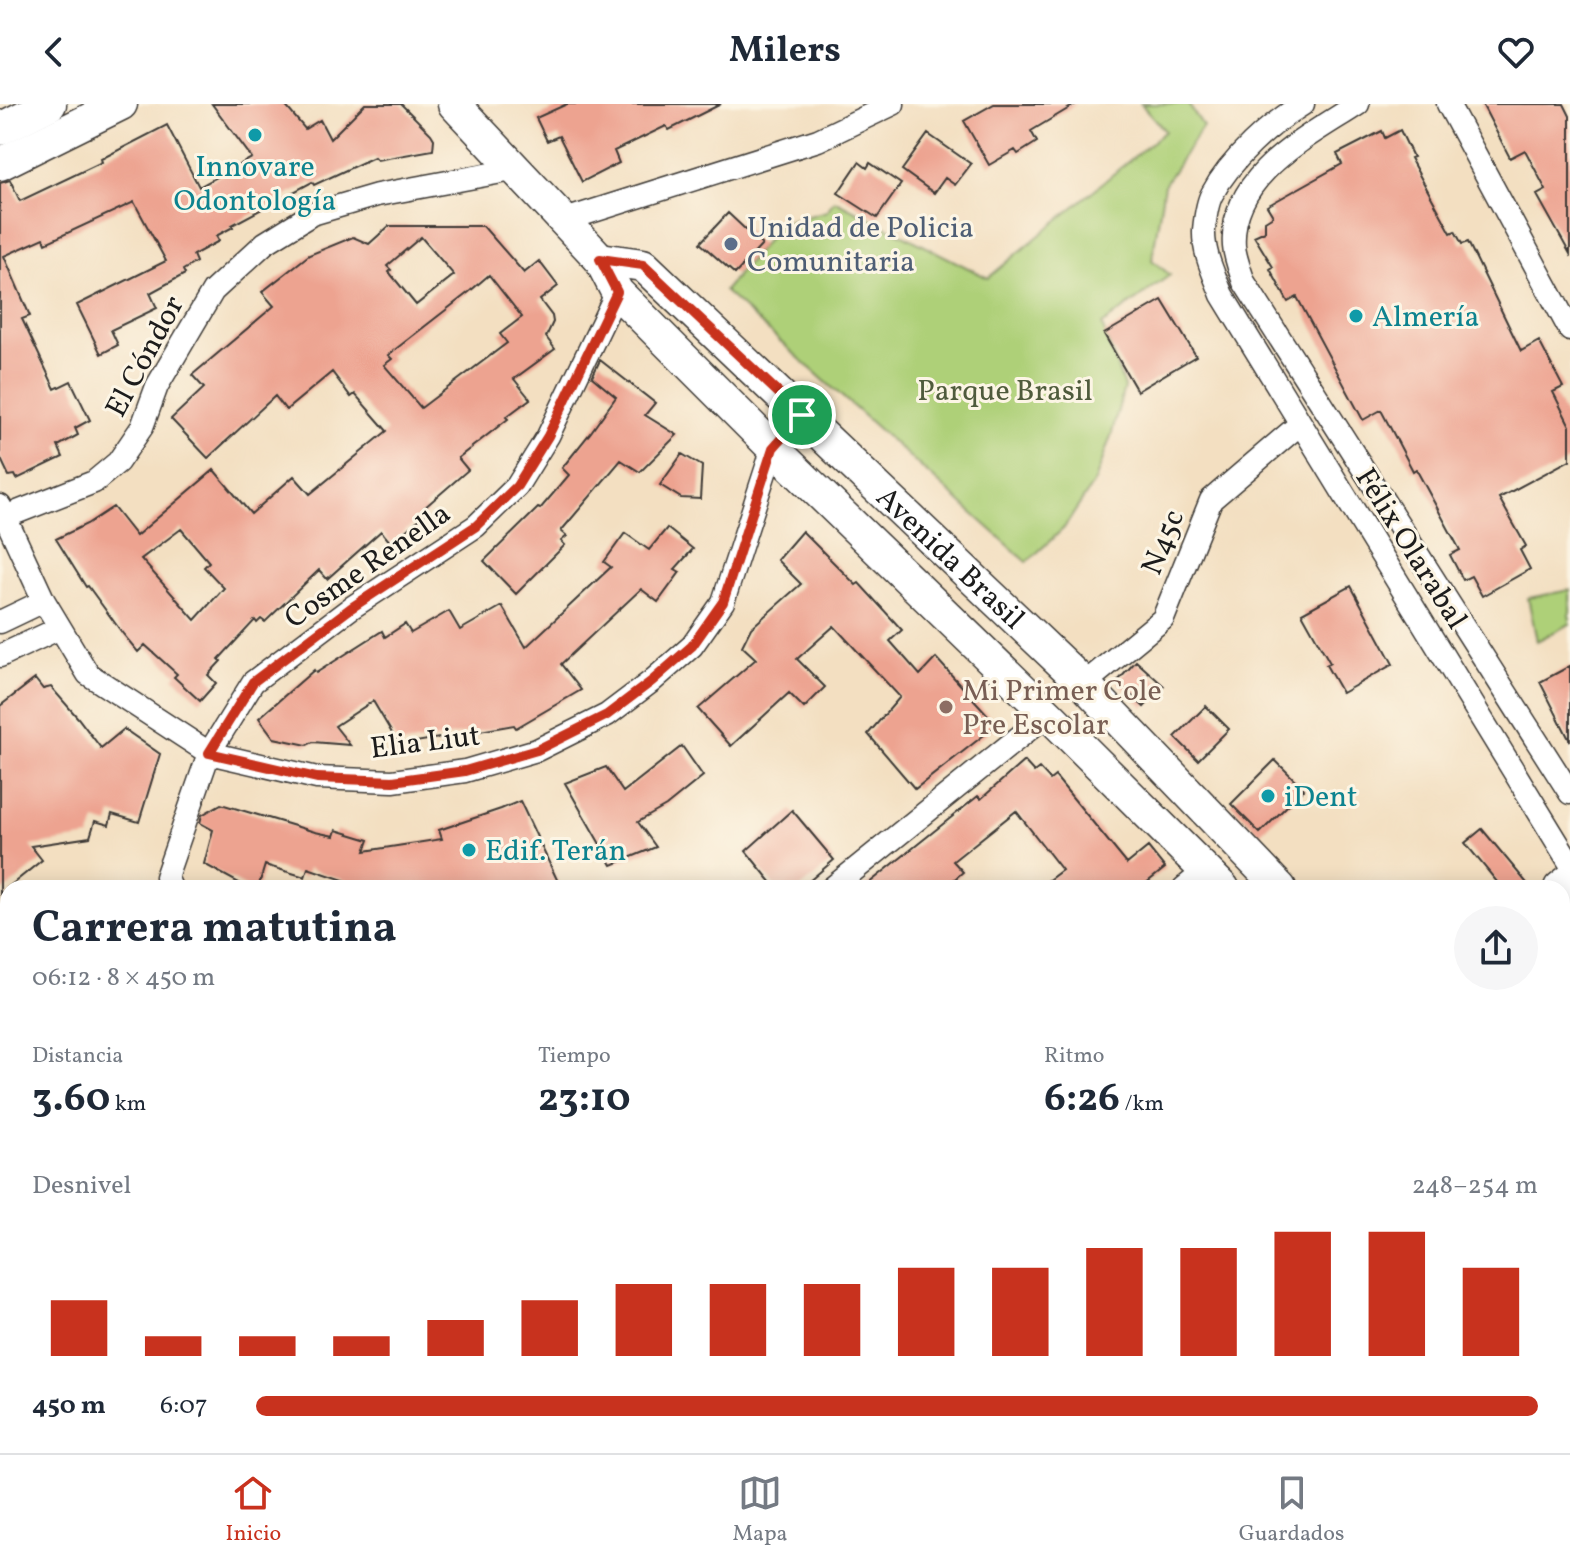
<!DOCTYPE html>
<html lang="es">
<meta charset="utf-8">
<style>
:root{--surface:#fff;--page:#f6f6f7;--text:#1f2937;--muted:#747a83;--line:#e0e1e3;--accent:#c8321e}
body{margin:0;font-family:Vollkorn,serif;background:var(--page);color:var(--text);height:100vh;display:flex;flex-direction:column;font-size:30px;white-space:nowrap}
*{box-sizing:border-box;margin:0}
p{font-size:26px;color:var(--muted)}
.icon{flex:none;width:44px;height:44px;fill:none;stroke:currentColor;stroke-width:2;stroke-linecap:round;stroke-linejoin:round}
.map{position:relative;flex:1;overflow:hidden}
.sheet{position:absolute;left:0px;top:776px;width:1570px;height:574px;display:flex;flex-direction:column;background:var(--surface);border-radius:24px 24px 0 0;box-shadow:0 4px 20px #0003}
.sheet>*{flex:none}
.pin{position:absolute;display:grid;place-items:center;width:68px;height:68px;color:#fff;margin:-34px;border:4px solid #fff;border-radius:50%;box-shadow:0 2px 8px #0007}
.round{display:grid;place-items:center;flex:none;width:84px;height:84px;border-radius:42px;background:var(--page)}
.headline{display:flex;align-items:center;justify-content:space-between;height:136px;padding:0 32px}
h1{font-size:44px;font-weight:700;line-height:60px}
.stats{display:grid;grid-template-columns:repeat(3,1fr);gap:12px;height:136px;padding:8px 32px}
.stats div{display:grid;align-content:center}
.stats b{font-size:40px;font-weight:700}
.stats small{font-size:22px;font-weight:400}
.stats p{font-size:22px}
.chart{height:224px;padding:16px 32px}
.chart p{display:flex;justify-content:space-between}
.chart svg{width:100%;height:144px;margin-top:8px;stroke:var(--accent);stroke-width:6}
ul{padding:0 32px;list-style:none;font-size:26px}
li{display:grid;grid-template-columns:128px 96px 1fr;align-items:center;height:60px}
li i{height:20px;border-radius:10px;background:var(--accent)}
header{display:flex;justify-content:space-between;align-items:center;height:104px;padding:0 32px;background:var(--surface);font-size:36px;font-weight:700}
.menu{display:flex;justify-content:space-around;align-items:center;height:112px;border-top:2px solid var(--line);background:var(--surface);font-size:22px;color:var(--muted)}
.menu a{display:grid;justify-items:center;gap:4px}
.menu .on{color:var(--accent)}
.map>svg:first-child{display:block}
.green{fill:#aed078;stroke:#65764a;stroke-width:2}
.building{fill:#eda390;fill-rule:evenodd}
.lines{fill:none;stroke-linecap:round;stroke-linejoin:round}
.street-casing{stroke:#3c3935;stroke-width:25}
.secondary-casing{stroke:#3c3935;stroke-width:35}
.primary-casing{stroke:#3c3935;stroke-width:39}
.street{stroke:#fff;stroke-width:22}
.secondary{stroke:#fff;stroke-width:32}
.primary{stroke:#fff;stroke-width:36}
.route-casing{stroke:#fff;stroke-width:16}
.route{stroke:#c8321e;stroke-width:10}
.culture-dot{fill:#0f9aa8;stroke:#fcf5e5;stroke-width:3}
.service-dot{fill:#5c6f8a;stroke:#fcf5e5;stroke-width:3}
.education-dot{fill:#8d6e63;stroke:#fcf5e5;stroke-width:3}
.labels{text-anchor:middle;stroke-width:6;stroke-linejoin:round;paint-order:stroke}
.culture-label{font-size:30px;fill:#0d838f;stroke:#fcf5e5;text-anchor:start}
.service-label{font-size:30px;fill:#4e5e75;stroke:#fcf5e5;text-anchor:start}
.street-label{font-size:30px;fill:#1c1c1c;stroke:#fcf5e5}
.park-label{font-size:30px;fill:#4f5b3c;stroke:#fcf5e5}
.education-label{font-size:30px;fill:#785e54;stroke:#fcf5e5;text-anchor:start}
</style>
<header><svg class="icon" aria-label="back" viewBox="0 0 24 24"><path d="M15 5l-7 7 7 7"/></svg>Milers<svg class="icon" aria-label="heart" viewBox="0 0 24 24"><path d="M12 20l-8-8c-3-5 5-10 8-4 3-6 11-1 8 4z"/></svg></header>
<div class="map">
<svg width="1570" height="1349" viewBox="0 0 1570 1349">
<rect width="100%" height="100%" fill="#fcf5e5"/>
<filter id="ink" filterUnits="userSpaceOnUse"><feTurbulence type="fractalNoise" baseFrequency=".0125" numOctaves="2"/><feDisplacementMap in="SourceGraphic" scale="16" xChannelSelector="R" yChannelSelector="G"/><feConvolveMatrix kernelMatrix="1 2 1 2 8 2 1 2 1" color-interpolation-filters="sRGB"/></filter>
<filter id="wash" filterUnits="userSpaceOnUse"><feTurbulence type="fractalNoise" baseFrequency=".006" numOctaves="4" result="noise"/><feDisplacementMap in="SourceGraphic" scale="32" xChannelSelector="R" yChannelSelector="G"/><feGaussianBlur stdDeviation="1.8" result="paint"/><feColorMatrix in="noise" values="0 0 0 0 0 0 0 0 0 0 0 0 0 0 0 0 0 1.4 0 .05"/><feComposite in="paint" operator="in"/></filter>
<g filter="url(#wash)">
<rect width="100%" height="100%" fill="#f3dfc1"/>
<path class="green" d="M 1141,0 L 1188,0 L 1203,22 L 1164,81 L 1152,156 L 1170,171 L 1102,221 L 1124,283 L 1112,329 L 1095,377 L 1064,424 L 1027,458 L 724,187 L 780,120 L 827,107 L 834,96 L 988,174 L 1165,27 Z
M 1570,486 L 1570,520 L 1537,537 L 1528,494 Z"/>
<g id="blocks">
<path class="building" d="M 212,0 L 284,0 L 305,25 L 320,16 L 330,35 L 365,0 L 401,0 L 431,30 L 434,35 L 433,46 L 377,56 L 374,53 L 314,81 L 312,78 L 232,121 L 233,123 L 216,132 L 219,137 L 193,151 L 196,158 L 183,166 L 185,170 L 150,189 L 157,204 L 111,226 L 118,241 L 101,250 L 77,201 L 166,157 L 134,98 L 46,139 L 44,134 L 4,152 L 30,212 L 22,215 L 55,285 L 71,277 L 90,316 L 75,324 L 78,331 L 58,342 L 63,353 L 17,375 L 15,371 L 9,372 L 0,353 L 0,79 L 10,76 L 20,97 L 102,58 L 101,55 L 167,21 L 199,83 L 252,54 Z
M 567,0 L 721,0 L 669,26 L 666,22 L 614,47 L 619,59 L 582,78 L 559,32 L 547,37 L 536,14 Z
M 994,0 L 1076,0 L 1031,27 L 1037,38 L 1018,50 L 1015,46 L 989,61 L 964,17 Z
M 1482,0 L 1564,0 L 1570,12 L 1570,150 L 1537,91 L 1546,86 L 1525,46 L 1510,54 Z
M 1400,26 L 1413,53 L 1410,54 L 1451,129 L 1455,127 L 1462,140 L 1468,138 L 1521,247 L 1539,237 L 1563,283 L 1553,288 L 1570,322 L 1570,356 L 1499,394 L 1526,442 L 1520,446 L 1530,465 L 1482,492 L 1471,472 L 1463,476 L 1450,451 L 1460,446 L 1416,365 L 1413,367 L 1381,306 L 1363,316 L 1297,193 L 1288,198 L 1270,165 L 1273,163 L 1254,132 L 1265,127 L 1265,117 L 1273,112 L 1267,102 L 1342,60 L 1337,50 L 1382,27 L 1385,34 Z
M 928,30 L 971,60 L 955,81 L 945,74 L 934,89 L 902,66 Z
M 859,58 L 867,64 L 870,59 L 901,80 L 877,114 L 838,89 Z
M 728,109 L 762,141 L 735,170 L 700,139 Z
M 389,122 L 483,122 L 524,169 L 539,157 L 558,182 L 540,196 L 552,212 L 553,218 L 546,233 L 555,245 L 514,275 L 530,295 L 506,313 L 508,315 L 458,354 L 468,366 L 424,404 L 428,408 L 391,439 L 381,427 L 327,475 L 319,466 L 265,518 L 261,515 L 257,519 L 255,516 L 219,555 L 221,557 L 208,571 L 216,579 L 200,597 L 174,573 L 177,570 L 145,541 L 138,548 L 123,530 L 88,482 L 86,483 L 56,435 L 87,420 L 113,403 L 136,432 L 214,366 L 251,410 L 294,372 L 310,390 L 387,327 L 355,290 L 351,293 L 332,268 L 286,306 L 275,292 L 208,354 L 171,315 L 204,284 L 192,271 L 274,202 L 262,188 L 309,151 L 353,133 L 369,140 ZM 421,133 L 454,171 L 416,201 L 389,168 L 391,166 L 387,162 ZM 489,171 L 522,213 L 500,230 L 507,239 L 421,304 L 384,261 L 392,255 L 388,251 L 469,188 ZM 181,425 L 209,458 L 204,463 L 224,484 L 195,516 L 141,455 Z
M 1162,196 L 1196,252 L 1137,287 L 1104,230 Z
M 600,256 L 655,299 L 645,311 L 677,331 L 640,368 L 621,356 L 561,427 L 567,432 L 561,437 L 565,441 L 516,490 L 484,457 L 538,404 L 540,405 L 569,371 L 562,364 L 591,328 L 616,293 L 592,273 Z
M 682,350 L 702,362 L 700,395 L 681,394 L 660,381 Z
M 667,424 L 693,445 L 675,465 L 680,468 L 658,498 L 641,485 L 561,560 L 581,586 L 516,624 L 514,621 L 399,641 L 373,597 L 335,622 L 350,641 L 313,638 L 307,641 L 274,634 L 259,614 L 314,566 L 316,569 L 382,527 L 385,533 L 405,520 L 411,529 L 449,507 L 460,526 L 502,502 L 526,543 L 611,463 L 604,458 L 625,429 L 649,446 Z
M 802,427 L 856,481 L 859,479 L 902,526 L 890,537 L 920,571 L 936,554 L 997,621 L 915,685 L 868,630 L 900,593 L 834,522 L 797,555 L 825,583 L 804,604 L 789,589 L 731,642 L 698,605 L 756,555 L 742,542 L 751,524 L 801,480 L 777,456 Z
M 1351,482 L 1393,560 L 1342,589 L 1326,561 L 1330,559 L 1302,509 Z
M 1136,557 L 1164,582 L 1144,603 L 1117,578 Z
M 1570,562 L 1570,637 L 1540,578 Z
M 35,575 L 43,585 L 51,583 L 78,614 L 101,644 L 124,625 L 160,650 L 139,718 L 112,710 L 109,721 L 95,717 L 90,733 L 31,742 L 42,756 L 0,790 L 0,602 Z
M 1206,602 L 1229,625 L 1198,656 L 1175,633 Z
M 682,642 L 703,672 L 666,702 L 638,718 L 656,743 L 612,761 L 565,679 L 606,663 L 623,688 Z
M 1275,656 L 1304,685 L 1260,729 L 1231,700 Z
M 1024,657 L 1034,668 L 1039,664 L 1050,676 L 1055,672 L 1127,760 L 1148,743 L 1165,764 L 1140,784 L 1038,784 L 1062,766 L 1016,707 L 953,757 L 963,768 L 944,784 L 863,784 L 978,692 L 981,695 Z
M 520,697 L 561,784 L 367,784 L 308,764 L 305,773 L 265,761 L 258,784 L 248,784 L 204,760 L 213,726 L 200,719 L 202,711 L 221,700 L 315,728 L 334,732 L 336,726 L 369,736 L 365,747 L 442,735 L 439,726 L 501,705 Z
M 792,706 L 834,756 L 801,784 L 776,784 L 746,747 Z
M 1482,725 L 1531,784 L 1502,784 L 1465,739 Z"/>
</g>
</g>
<g filter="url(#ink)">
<use href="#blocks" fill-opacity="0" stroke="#3c3935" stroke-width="2"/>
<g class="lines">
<defs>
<path id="street" d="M 1303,0 C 1270,20 1230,56 1212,90 C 1207,99 1205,116 1204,126 C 1203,149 1214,170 1222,191 L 1570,759
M 1358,0 C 1308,33 1229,71 1234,142 C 1235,154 1240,166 1244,178 L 1570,689
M 1448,0 L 1570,226
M 565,116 L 818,36 L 893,0
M 0,402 L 44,497 L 88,570 L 209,649 L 317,674 L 393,677 L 465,667 L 537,646 L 607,611 L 652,577 L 692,542 L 723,498 L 773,344 L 802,311
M 5,413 L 94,378 L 118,358 L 142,323 L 157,282 L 213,187 L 265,139 L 312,110 L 377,91 L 518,65
M 0,518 L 44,497
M 0,552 L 60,524
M 1084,580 L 1163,515 L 1211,396 L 1300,320
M 171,784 L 166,773 L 209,649 L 253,578 L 351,504 L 476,422 L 517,382 L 548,332 L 617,188
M 832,784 L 1048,610
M 1184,784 L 1205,767
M 1562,1329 L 1570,1322
M 597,1342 L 602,1349
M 1272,1342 L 1278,1349
M 165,1349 L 175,1342
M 1220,1349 L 1229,1342
M 1537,1349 L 1546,1342"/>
<g id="secondary">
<path d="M 454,0 L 600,155 L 617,188 L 773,344 L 1048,610 L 1223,784"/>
<path d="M 0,25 L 50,0"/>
<path d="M 0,60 L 121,0"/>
<path id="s1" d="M 600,155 L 643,161 L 1084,580 L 1280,784"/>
<path d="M 1560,784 L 1570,776"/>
<path d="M 1562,818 L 1570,812"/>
<path d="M 1562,1088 L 1570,1096"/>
<path d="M 844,1349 L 853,1342"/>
<path d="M 903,1349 L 912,1342"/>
</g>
<path id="primary" d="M 0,956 L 8,967
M 0,1091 L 8,1101
M 198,1342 L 204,1349
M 295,1342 L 301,1349"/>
</defs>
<use href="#street" class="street-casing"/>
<use href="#secondary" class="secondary-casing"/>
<use href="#primary" class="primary-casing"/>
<use href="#street" class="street"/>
<use href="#secondary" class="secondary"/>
<use href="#primary" class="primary"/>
</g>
</g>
<g class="lines" filter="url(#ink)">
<defs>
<path id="route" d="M 600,155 L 643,161 L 802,311 L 773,344 L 723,498 L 692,542 L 652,577 L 607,611 L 537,646 L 465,667 L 393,677 L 317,674 L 209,649 L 253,578 L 351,504 L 476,422 L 517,382 L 548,332 L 617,188 Z"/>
</defs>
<use href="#route" class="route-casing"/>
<use href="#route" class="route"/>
</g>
<g class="culture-dot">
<circle cx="255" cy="31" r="8"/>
<circle cx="1356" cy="212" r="8"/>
<circle cx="1268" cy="692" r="8"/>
<circle cx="469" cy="746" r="8"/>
</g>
<circle class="service-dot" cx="731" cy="140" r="8"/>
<circle class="education-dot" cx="946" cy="603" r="8"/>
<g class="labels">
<g class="culture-label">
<text x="255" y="72" text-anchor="middle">Innovare<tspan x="255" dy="34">Odontología</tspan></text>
<text x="1372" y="222">Almería</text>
<text x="1284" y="702">iDent</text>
<text x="485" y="756">Edif. Terán</text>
</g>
<g class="service-label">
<text x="747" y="133">Unidad de Policia<tspan x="747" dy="34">Comunitaria</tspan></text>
</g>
<g class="street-label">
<text transform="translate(144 252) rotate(-62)" y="10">El Cóndor</text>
<text transform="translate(1162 438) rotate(-68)" y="10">N45c</text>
<text transform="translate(1412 444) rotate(58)" y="10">Félix Olarabal</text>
<text dy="10" stroke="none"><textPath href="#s1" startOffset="468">Avenida Brasil</textPath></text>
<text transform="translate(367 461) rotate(-35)" y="10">Cosme Renella</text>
<text transform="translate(425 637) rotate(-7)" y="10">Elia Liut</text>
</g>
<g class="park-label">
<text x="1005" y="296">Parque Brasil</text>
</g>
<g class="education-label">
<text x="962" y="596">Mi Primer Cole<tspan x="962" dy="34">Pre Escolar</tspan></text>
</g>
</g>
</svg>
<div class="pin" style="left:802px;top:311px;background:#1e9e55"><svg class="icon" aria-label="arrive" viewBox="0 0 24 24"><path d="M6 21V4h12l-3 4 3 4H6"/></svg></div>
<section class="sheet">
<div class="headline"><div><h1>Carrera matutina</h1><p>06:12 · 8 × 450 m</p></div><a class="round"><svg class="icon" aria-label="share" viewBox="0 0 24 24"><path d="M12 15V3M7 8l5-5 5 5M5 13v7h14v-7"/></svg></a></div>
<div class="stats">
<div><p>Distancia</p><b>3.60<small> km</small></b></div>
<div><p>Tiempo</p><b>23:10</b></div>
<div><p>Ritmo</p><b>6:26<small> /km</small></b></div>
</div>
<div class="chart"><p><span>Desnivel</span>248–254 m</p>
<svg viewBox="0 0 160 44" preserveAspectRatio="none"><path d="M5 44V27M15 44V38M25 44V38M35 44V38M45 44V33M55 44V27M65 44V22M75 44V22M85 44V22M95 44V17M105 44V17M115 44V11M125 44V11M135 44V6M145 44V6M155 44V17"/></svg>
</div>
<ul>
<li><b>450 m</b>6:07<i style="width:100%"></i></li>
</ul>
</section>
</div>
<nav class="menu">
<a class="on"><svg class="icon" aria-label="home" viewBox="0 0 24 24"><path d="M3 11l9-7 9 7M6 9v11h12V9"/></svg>Inicio</a>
<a><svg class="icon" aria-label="map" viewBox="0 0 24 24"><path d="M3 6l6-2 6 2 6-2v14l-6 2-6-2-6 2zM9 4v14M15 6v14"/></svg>Mapa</a>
<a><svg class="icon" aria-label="saved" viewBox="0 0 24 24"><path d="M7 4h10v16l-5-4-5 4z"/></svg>Guardados</a>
</nav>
